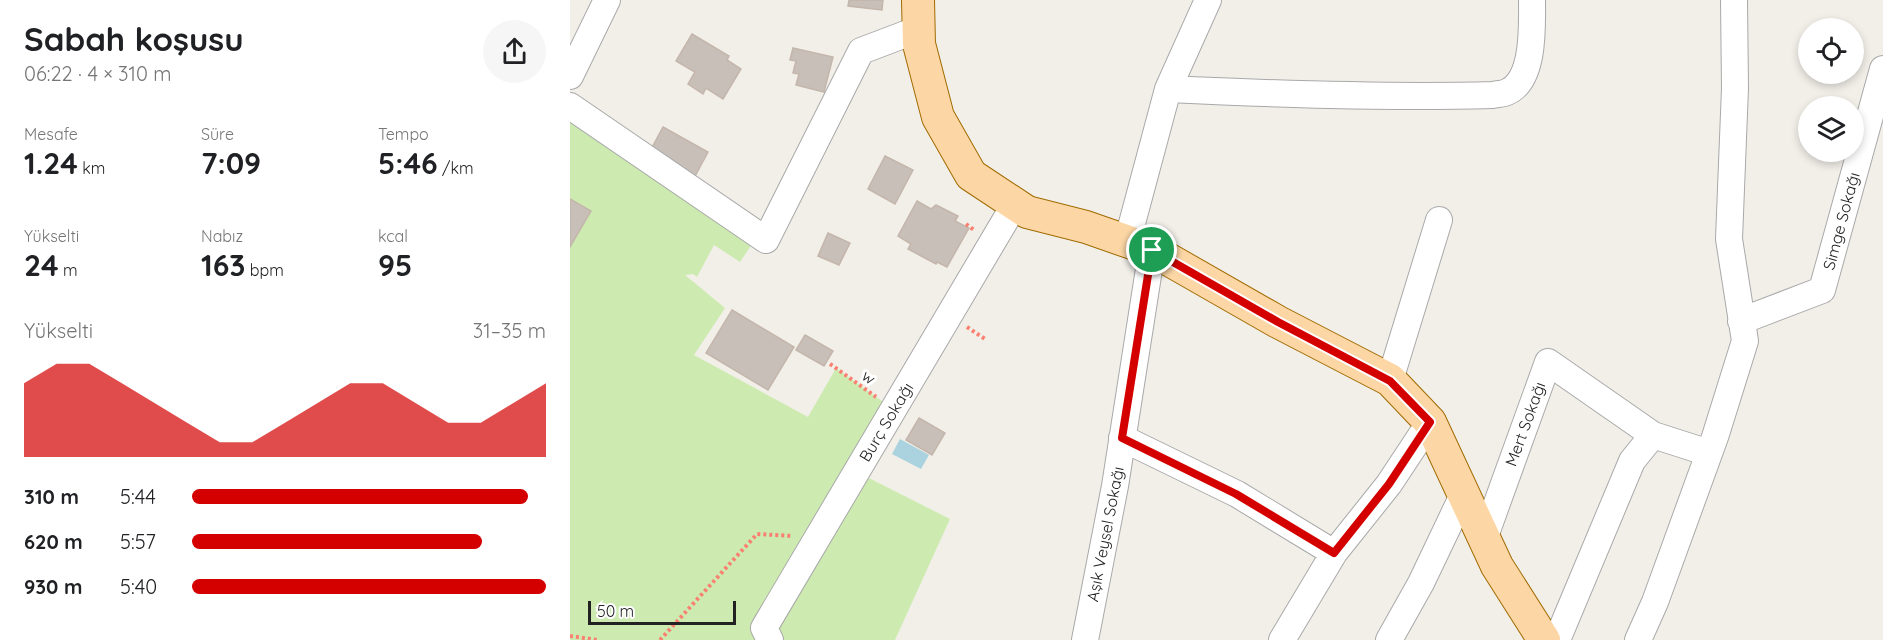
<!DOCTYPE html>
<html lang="tr">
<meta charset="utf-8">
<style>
:root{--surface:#fff;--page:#f6f6f6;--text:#202124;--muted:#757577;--accent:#d40000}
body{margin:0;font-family:Quicksand,sans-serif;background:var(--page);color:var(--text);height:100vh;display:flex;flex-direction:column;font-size:22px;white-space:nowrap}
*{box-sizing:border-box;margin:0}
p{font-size:20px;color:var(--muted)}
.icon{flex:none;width:33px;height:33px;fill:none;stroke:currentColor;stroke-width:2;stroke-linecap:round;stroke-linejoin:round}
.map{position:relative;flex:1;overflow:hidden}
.drawer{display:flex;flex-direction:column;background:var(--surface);width:570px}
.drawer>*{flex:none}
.fabs{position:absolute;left:1228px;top:18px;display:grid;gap:12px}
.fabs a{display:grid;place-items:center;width:66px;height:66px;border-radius:50%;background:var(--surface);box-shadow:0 3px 9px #0003;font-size:30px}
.scale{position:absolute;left:18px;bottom:15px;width:148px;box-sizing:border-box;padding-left:6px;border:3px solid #222;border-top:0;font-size:16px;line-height:21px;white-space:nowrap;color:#222;-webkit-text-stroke:4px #fff;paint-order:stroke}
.pin{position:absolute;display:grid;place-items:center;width:51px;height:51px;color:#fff;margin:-26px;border:3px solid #fff;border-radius:50%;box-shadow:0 2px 6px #0007}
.round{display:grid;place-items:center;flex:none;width:63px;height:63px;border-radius:32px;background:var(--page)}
.summary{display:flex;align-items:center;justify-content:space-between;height:102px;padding:0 24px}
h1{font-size:33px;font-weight:700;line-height:45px}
.metrics{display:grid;grid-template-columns:repeat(3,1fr);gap:9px;height:102px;padding:6px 24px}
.metrics div{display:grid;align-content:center}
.metrics b{font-size:30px;font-weight:700}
.metrics small{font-size:16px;font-weight:400}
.metrics p{font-size:16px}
.chart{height:168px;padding:12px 24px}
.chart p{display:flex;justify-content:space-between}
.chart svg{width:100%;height:108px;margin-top:6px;fill:var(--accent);opacity:.7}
ul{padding:0 24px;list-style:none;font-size:20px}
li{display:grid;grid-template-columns:96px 72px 1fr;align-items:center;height:45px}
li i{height:15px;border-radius:8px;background:var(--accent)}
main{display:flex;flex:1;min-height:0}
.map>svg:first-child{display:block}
.grass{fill:#cdebb0}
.water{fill:#aad3df}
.building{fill:#c7bfb8;stroke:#c4b6ab;stroke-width:1.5}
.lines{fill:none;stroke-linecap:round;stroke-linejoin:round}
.minor-casing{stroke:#a9a9a9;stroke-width:28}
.major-casing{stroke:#a06b00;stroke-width:34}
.path{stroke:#fa8072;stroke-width:4;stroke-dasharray:3 3;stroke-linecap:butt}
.minor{stroke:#fff;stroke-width:26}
.major{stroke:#fcd6a4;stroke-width:32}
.route-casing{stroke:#fff;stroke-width:12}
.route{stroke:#d40000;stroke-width:8}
.labels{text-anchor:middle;stroke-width:6;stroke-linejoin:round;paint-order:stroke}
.street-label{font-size:16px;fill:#222;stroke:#fff}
</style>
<main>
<section class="drawer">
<div class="summary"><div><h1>Sabah koşusu</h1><p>06:22 · 4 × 310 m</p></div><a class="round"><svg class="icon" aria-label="share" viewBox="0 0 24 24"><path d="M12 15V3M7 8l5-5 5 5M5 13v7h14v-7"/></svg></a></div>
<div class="metrics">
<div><p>Mesafe</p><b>1.24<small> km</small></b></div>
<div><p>Süre</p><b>7:09</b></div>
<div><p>Tempo</p><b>5:46<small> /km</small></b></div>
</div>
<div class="metrics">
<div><p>Yükselti</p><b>24<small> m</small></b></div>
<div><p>Nabız</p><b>163<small> bpm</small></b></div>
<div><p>kcal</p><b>95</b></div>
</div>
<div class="chart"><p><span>Yükselti</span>31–35 m</p>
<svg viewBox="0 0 160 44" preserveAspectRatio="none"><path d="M0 44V14L10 6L20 6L30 14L40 22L50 30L60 38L70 38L80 30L90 22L100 14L110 14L120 22L130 30L140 30L150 22L160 14V44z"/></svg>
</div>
<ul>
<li><b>310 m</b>5:44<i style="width:95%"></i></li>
<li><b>620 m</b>5:57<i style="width:82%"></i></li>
<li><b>930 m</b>5:40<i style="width:100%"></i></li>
</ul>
</section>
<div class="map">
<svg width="1313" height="640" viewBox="0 0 1313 640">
<rect width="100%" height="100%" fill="#f2efe9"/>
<path class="grass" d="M 0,122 L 188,235 L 170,262 L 144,245 L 127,277 L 123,274 L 115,275 L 155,308 L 124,355 L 238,417 L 266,368 L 323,409 L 287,472 L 380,519 L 325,640 L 0,640 Z"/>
<path class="water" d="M 330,439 L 359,455 L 351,469 L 322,454 Z"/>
<path class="building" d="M 279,0 L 313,0 L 312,10 L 278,6 Z
M 122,34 L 159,56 L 157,60 L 171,69 L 153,99 L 136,88 L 133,94 L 118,84 L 125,72 L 106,61 Z
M 223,48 L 263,57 L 254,92 L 226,85 L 229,74 L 223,73 L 226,61 L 220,60 Z
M 93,127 L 138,152 L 123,180 L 78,155 Z
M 315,156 L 343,170 L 325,204 L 298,189 Z
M 0,199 L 21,211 L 0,247 Z
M 347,201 L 361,209 L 366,205 L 388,216 L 385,221 L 399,228 L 377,267 L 367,262 L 366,264 L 338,249 L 341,244 L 328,236 Z
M 258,233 L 280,243 L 269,265 L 248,256 Z
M 162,310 L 224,347 L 198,390 L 136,353 Z
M 235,335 L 263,351 L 254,366 L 226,350 Z
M 349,418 L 375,433 L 362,455 L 336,440 Z"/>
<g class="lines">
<defs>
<path id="minor" d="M 0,76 L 37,0
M 598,89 C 706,94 815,98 923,95 C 927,94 933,94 937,92 C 965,80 962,25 962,0
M 0,106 L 196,240 L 291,51 L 349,29
M 557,242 L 598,89 L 638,0
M 1171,321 L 1252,290 L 1313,69
M 820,380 L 869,220
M 552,438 L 667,494 L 764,553
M 914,539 L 978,362 L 1083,435 L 1139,453
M 200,640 L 194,628 L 445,204
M 515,640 L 545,486 L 582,250
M 712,640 L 764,553 L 819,484 L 860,422
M 819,640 L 851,583 L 893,495
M 987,640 L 1062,461 L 1083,435
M 1068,640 L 1085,602 L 1145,437 L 1175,341 L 1159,239 L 1165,88 L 1164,0"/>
<path id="major" d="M 348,0 L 349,44 L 368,117 L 401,175 L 457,212 L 516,227 L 582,250 L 708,322 L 820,380 L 860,422 L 927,566 L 974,640"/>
</defs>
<use href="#minor" class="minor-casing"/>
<use href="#major" class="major-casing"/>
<path class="path" d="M 396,224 L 404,230
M 397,327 L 415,339
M 260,364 L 306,397
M 0,636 L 28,640
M 90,640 L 187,534 L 223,536"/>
<use href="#minor" class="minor"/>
<use href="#major" class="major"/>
</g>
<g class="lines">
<defs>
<path id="route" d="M 582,250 L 708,322 L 820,381 L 860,422 L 819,484 L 764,553 L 666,494 L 552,438 Z"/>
</defs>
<use href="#route" class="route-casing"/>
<use href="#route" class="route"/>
</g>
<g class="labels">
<g class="street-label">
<text transform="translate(1271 221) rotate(-75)" y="6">Simge Sokağı</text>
<text transform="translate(299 377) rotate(36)" y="6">w</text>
<text transform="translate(316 422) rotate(-59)" y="6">Burç Sokağı</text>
<text transform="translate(955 424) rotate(-70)" y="6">Mert Sokağı</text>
<text transform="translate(535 534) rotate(-79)" y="6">Aşık Veysel Sokağı</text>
</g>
</g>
</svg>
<div class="fabs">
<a><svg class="icon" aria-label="locate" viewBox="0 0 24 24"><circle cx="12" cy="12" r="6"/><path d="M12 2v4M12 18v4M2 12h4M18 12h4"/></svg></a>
<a><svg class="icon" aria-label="layers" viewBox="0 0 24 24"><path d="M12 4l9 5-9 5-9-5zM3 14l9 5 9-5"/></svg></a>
</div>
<div class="scale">50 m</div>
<div class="pin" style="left:582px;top:250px;background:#1e9e55"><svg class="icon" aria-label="arrive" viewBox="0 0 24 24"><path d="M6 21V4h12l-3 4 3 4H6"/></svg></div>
</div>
</main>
